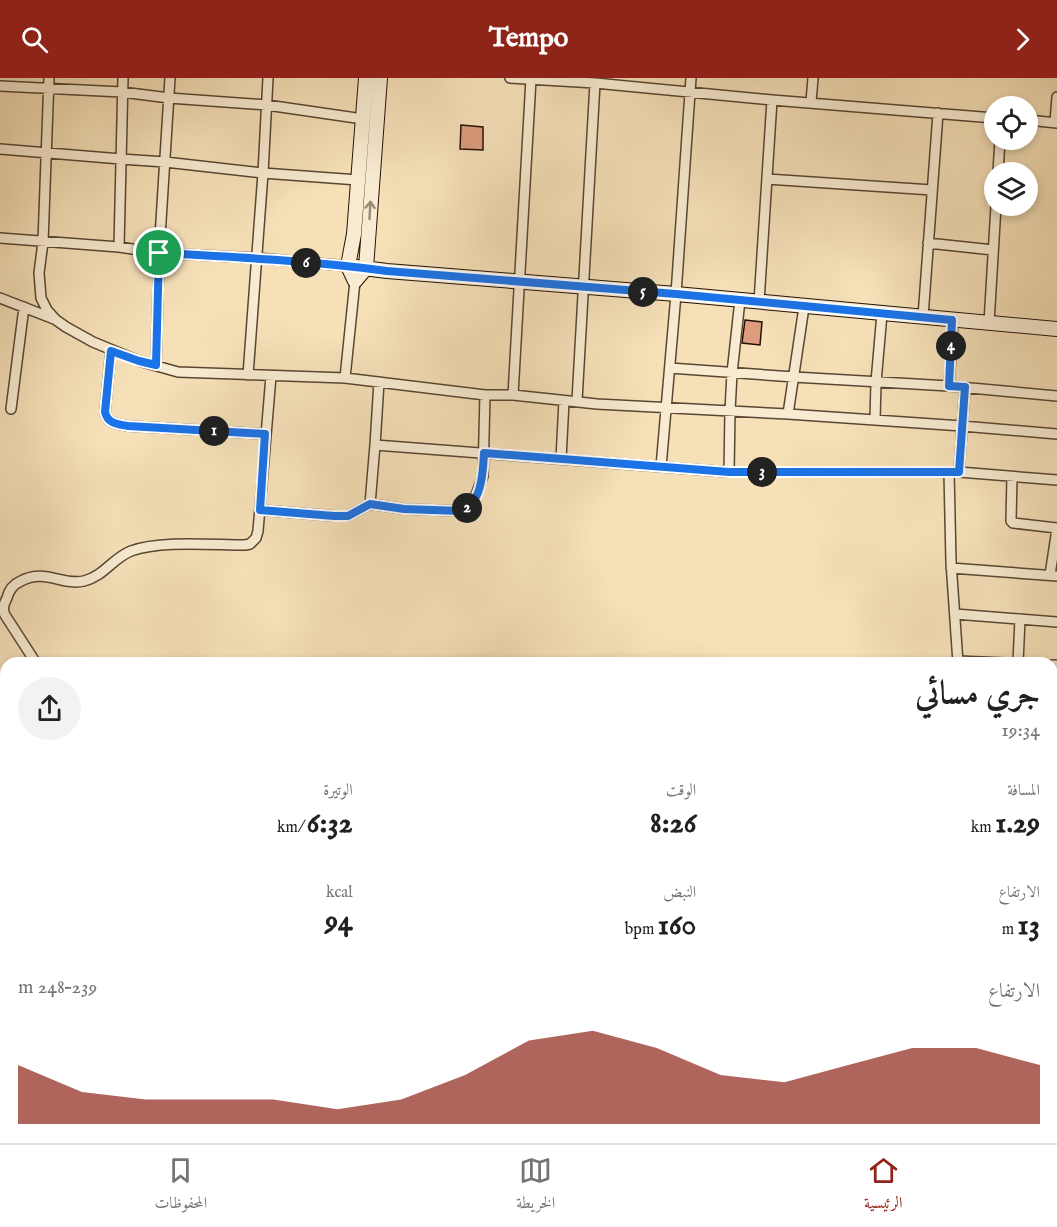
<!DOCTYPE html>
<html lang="ar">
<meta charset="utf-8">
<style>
:root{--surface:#fff;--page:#f2f2f2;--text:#202124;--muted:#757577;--line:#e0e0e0;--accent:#8f2418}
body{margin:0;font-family:"IM FELL English",Amiri,serif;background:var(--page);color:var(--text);direction:rtl;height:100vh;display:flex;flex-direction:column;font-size:22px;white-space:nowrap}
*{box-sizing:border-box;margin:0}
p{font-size:20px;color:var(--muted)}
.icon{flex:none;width:33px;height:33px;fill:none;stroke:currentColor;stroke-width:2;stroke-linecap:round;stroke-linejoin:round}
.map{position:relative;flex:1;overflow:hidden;direction:ltr}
.sheet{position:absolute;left:0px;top:579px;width:1058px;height:486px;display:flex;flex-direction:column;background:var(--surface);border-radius:18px 18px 0 0;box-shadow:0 3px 9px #0003;direction:rtl}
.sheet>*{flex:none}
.fabs{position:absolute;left:984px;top:18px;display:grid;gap:12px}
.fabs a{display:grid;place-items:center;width:54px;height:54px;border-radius:50%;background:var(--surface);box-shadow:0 3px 9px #0003;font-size:30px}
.pin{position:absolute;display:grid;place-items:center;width:51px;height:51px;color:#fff;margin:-26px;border:3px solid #fff;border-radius:50%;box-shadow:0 2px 6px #0007}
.km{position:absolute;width:30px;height:30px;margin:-15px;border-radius:50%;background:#222;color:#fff;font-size:16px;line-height:30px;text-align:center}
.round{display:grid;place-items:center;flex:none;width:63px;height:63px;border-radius:32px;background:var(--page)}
.summary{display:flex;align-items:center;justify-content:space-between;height:102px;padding:0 18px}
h1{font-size:33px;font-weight:800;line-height:45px}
.stats{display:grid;grid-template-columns:repeat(3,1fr);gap:9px;height:102px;padding:6px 18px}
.stats div{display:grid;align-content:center}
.stats b{font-size:30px;font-weight:800}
.stats small{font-size:16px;font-weight:400}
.stats p{font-size:16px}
.chart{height:168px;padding:12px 18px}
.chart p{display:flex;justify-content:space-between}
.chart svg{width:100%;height:108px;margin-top:6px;fill:var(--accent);opacity:.7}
header{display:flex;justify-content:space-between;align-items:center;height:78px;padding:0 18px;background:var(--accent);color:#fff;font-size:27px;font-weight:800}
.tab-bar{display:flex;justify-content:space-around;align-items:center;height:84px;border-top:2px solid var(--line);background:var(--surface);font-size:16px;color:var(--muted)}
.tab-bar a{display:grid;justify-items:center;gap:3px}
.tab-bar .active{color:var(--accent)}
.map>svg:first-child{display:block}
.building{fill:#dd9c7d;stroke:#251207;stroke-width:1.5}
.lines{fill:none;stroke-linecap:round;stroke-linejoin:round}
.street-casing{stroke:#594633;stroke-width:12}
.secondary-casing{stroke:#251207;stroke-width:16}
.street{stroke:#f8ebd1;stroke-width:9}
.secondary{stroke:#f8ebd1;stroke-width:14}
.oneway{stroke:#998976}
.route-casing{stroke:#fff;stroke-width:12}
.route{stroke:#1a73e8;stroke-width:8}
</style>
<header><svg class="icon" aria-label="forward" viewBox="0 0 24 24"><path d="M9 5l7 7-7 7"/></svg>Tempo<svg class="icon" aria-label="search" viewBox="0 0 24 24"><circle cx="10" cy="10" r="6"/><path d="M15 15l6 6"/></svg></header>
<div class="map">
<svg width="1057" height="1065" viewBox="0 0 1057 1065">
<rect width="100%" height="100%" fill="#f5e0b8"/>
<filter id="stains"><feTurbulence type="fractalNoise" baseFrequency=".00333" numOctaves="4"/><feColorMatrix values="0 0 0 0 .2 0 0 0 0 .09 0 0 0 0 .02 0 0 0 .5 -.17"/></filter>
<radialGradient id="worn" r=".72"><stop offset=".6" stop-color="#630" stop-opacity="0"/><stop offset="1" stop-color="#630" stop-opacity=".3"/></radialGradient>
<path class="building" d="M 461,47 L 483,49 L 483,72 L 460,71 Z
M 745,242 L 762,244 L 760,267 L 742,265 Z"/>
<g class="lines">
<defs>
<path id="street" d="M 49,0 L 43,164 L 39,195 L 41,220 L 47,232 L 56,242 L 66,249 L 93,264 L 139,283 L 178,294 L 345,300 L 485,317 L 513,317 L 597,326 L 788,336 L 962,348 L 1057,356
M 510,0 L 595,5 L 772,22 L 994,40
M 0,8 L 122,14 L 169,20 L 267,27 L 363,41
M 811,24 L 813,0
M 1028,42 L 1057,45
M 1055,44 L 1057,19
M 0,71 L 121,81 L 165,84 L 263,95 L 358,102
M 998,94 L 1000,62
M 767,101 L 932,112
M 0,160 L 119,169 L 159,175 L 257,180 L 348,188
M 928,165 L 993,172
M 119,169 L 123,0
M 0,220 L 54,241
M 759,224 L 772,22
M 923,239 L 938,35
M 989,245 L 996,128
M 111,272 L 105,334 C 108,346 117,346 128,348 L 265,356
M 156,287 L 159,175 L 170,0
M 670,290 L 794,299 L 949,308 L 1057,318
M 248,297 L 263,95 L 268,0
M 345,300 L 355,203
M 379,304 L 375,367 L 729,394 L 959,394 L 1057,402
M 949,308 L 953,242
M 513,317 L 531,1
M 577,323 L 595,5
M 11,331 L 24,229
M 788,336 L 804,229
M 875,342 L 876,304 L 882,236
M 375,367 L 370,426 L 404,431 L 461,433 L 469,429 L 473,425 L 483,398 L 485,317
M 561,381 L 564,323
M 661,389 L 676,216 L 691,0
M 729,394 L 730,333 L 732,295 L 740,222
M 949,394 L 951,484 L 958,585
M 959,394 L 965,309
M 1012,399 L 1011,443 L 1013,445 L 1057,450
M 260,432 L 334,438 L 348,438 L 370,426
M 951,490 L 1057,498
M 1050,497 L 1057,451
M 955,536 L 1057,544
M 958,583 L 1005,585
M 36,585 L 5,537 C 2,530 4,526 7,520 C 9,512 14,506 21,503 C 45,490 62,508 84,503 C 104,498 113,480 131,473 C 160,462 213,467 245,467 L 250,466 L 256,460 L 258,453 L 271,298
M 1018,585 L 1020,541
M 1052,587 L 1057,587
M 1052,640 L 1057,640
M 1052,939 L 1057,936
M 318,1059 L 323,1065
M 774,1065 L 779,1059"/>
<path id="secondary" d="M 366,0 L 354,156 L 348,188 L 355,203 L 366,190 L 380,0
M 348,188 L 387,193 L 676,216 L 1057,251"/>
</defs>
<use href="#street" class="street-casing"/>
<use href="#secondary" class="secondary-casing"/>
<use href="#street" class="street"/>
<use href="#secondary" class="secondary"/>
</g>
<defs><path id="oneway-shaft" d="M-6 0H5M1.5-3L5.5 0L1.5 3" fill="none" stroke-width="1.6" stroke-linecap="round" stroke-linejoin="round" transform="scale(1.5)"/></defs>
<use class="oneway" href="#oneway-shaft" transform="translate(370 132) rotate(-87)"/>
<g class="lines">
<defs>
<path id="route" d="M 159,175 C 235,179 312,183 387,193 L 676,216 L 952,242 L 949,308 L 965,309 L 959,394 L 729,394 L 484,375 C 483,394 482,426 461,433 L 404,431 L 370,426 L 348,438 L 334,438 L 260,432 L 265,356 L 128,348 C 117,346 108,346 105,334 L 111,273 L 139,283 L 156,287 Z"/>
</defs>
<use href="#route" class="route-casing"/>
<use href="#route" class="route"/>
</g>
<rect width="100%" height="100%" filter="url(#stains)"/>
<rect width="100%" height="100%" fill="url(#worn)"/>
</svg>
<div class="fabs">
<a><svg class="icon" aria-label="locate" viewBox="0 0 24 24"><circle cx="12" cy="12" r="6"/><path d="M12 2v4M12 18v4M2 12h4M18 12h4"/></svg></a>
<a><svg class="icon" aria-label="layers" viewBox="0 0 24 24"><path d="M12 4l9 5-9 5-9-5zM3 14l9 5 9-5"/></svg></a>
</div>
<div class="pin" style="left:159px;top:175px;background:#1e9e55"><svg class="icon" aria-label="arrive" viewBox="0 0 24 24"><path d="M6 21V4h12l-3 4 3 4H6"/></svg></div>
<b class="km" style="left:214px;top:353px">1</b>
<b class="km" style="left:467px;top:430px">2</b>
<b class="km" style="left:762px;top:394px">3</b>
<b class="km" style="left:951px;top:268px">4</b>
<b class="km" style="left:643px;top:214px">5</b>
<b class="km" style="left:306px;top:185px">6</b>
<section class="sheet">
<div class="summary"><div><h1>جري مسائي</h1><p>19:34</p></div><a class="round"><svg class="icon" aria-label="share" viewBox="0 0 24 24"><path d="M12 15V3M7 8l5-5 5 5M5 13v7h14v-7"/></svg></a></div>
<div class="stats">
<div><p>المسافة</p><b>1.29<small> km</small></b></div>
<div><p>الوقت</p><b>8:26</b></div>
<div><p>الوتيرة</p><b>6:32<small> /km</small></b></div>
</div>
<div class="stats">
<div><p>الارتفاع</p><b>13<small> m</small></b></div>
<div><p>النبض</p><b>160<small> bpm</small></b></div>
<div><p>kcal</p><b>94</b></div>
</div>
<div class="chart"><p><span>الارتفاع</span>239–248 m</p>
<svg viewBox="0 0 160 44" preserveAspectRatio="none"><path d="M0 44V20L10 31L20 34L30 34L40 34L50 38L60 34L70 24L80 10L90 6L100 13L110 24L120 27L130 20L140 13L150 13L160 20V44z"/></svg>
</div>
</section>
</div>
<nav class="tab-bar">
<a class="active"><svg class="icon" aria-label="home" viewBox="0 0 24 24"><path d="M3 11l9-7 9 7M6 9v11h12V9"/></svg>الرئيسية</a>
<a><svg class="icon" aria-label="map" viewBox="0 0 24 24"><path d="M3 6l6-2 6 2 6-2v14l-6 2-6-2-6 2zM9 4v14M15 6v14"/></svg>الخريطة</a>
<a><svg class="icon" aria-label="saved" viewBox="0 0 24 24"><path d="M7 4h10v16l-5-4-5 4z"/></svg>المحفوظات</a>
</nav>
